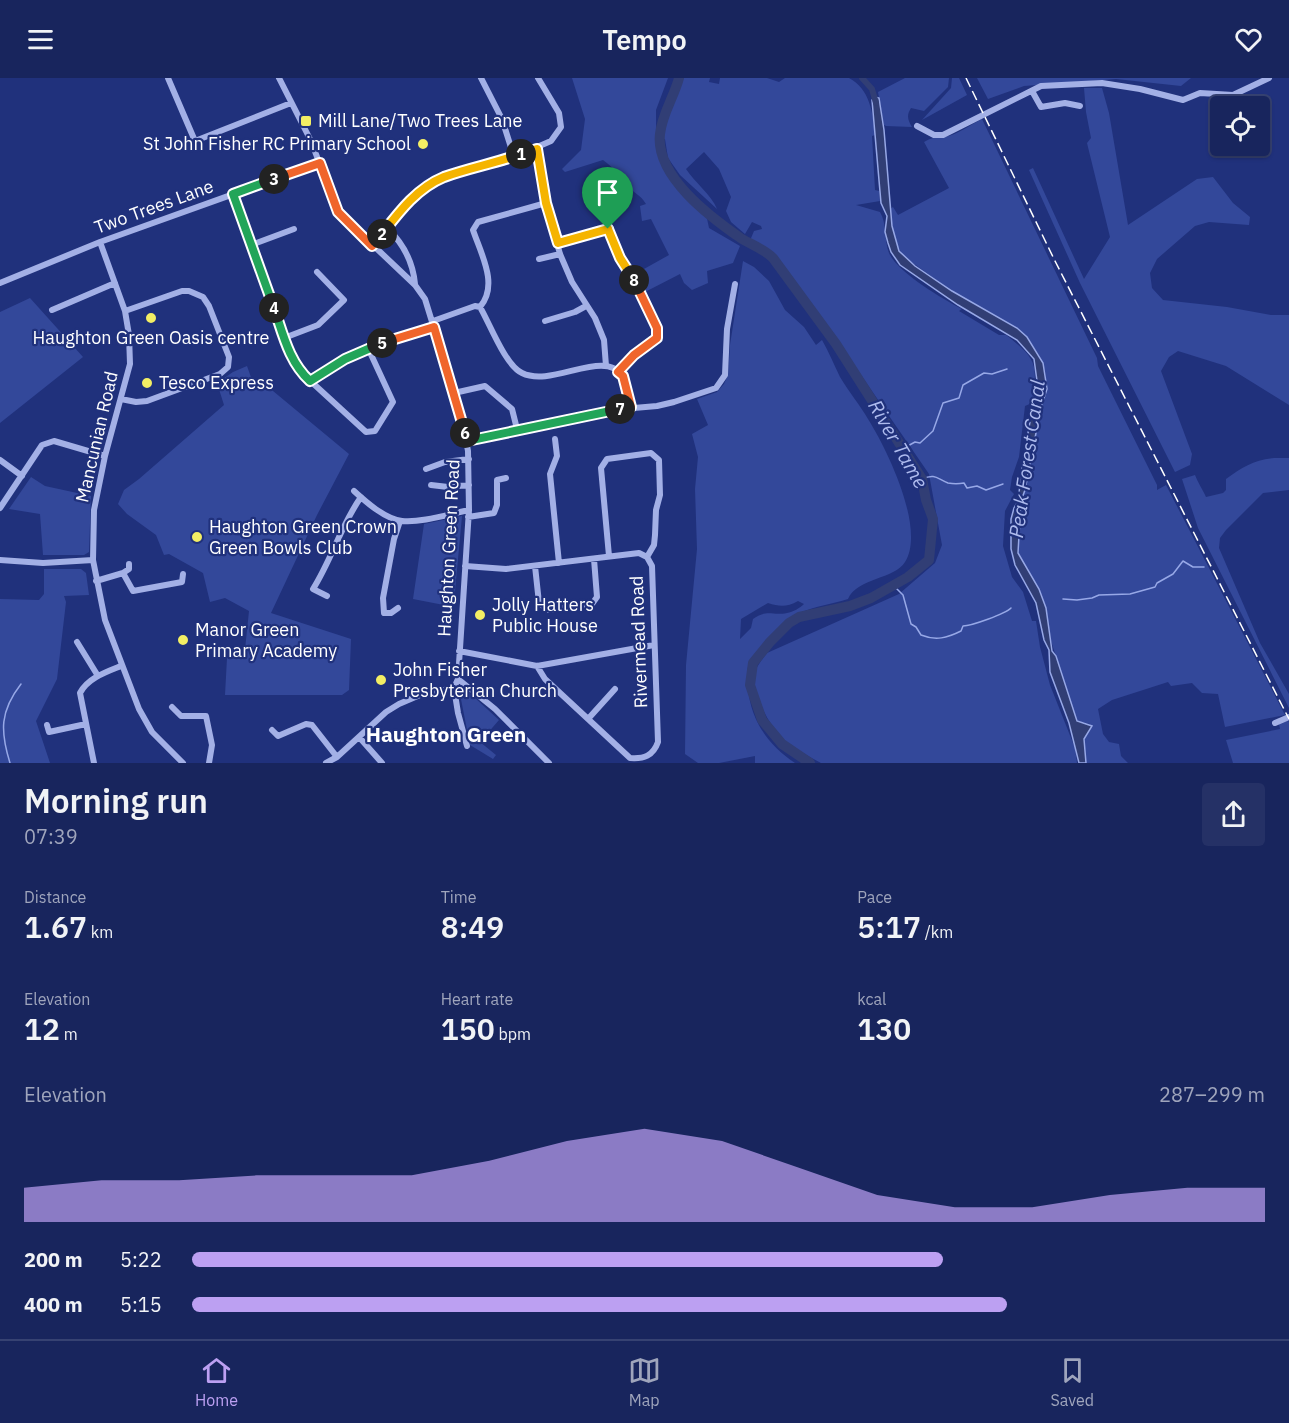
<!DOCTYPE html>
<meta charset="utf-8">
<style>
:root{--surface:#18255d;--page:#253166;--text:#f1f3f6;--muted:#9fa5bc;--line:#364272;--accent:#bca0f2}
body{margin:0;font-family:"IBM Plex Sans",sans-serif;background:var(--page);color:var(--text);height:100vh;display:flex;flex-direction:column;font-size:22px;white-space:nowrap}
*{box-sizing:border-box;margin:0}
p{font-size:20px;color:var(--muted)}
.icon{flex:none;width:33px;height:33px;fill:none;stroke:currentColor;stroke-width:2;stroke-linecap:round;stroke-linejoin:round}
.map{position:relative;height:685px;overflow:hidden}
.sheet{display:flex;flex-direction:column;background:var(--surface);flex:1}
.sheet>*{flex:none}
.controls{position:absolute;left:1210px;top:18px;display:grid;gap:12px}
.controls a{display:grid;place-items:center;width:60px;height:60px;border-radius:6px;background:var(--surface);box-shadow:0 2px 4px #0004,0 0 0 2px var(--line);font-size:30px}
.pin{position:absolute;display:grid;place-items:center;width:51px;height:51px;color:#fff;margin:-62px -26px;border-radius:50% 50% 50% 0;rotate:-45deg;box-shadow:0 0 6px #0007}
.pin .icon{rotate:45deg}
.km{position:absolute;width:30px;height:30px;margin:-15px;border-radius:50%;background:#222;color:#fff;font-size:16px;line-height:30px;text-align:center}
.round{display:grid;place-items:center;flex:none;width:63px;height:63px;border-radius:6px;background:var(--page)}
.summary{display:flex;align-items:center;justify-content:space-between;height:102px;padding:0 24px}
h1{font-size:33px;font-weight:600;line-height:45px}
.figures{display:grid;grid-template-columns:repeat(3,1fr);gap:9px;height:102px;padding:6px 24px}
.figures div{display:grid;align-content:center}
.figures b{font-size:30px;font-weight:600}
.figures small{font-size:16px;font-weight:400}
.figures p{font-size:16px}
.chart{height:168px;padding:12px 24px}
.chart p{display:flex;justify-content:space-between}
.chart svg{width:100%;height:108px;margin-top:6px;fill:var(--accent);opacity:.7}
ul{padding:0 24px;list-style:none;font-size:20px}
li{display:grid;grid-template-columns:96px 72px 1fr;align-items:center;height:45px}
li i{height:15px;border-radius:8px;background:var(--accent)}
header{display:flex;justify-content:space-between;align-items:center;height:78px;padding:0 24px;background:var(--surface);font-size:27px;font-weight:600}
.tabs{display:flex;justify-content:space-around;align-items:center;height:84px;border-top:2px solid var(--line);background:var(--surface);font-size:16px;color:var(--muted)}
.tabs a{display:grid;justify-items:center;gap:3px}
.tabs .selected{color:var(--accent)}
.map>svg:first-child{display:block}
.green{fill:#33489a;fill-rule:evenodd}
.water{fill:#313e75;stroke:#97a8e7;stroke-width:1.5}
.lines{fill:none;stroke-linecap:round;stroke-linejoin:round}
.stream{stroke:#97a8e7;stroke-width:1.5}
.canal{stroke:#313e75;stroke-width:6}
.river{stroke:#313e75;stroke-width:10}
.minor{stroke:#a3b0e6;stroke-width:6}
.rail{stroke:#fff;stroke-width:1.5;stroke-dasharray:10 4.5;stroke-linecap:butt}
.split-1-casing{stroke:#fff;stroke-width:12}
.split-2-casing{stroke:#fff;stroke-width:12}
.split-3-casing{stroke:#fff;stroke-width:12}
.split-4-casing{stroke:#fff;stroke-width:12}
.split-5-casing{stroke:#fff;stroke-width:12}
.split-6-casing{stroke:#fff;stroke-width:12}
.split-7-casing{stroke:#fff;stroke-width:12}
.split-8-casing{stroke:#fff;stroke-width:12}
.split-9-casing{stroke:#fff;stroke-width:12}
.split-1{stroke:#f5b400;stroke-width:8}
.split-2{stroke:#f5b400;stroke-width:8}
.split-3{stroke:#f0652b;stroke-width:8}
.split-4{stroke:#22a559;stroke-width:8}
.split-5{stroke:#22a559;stroke-width:8}
.split-6{stroke:#f0652b;stroke-width:8}
.split-7{stroke:#22a559;stroke-width:8}
.split-8{stroke:#f0652b;stroke-width:8}
.split-9{stroke:#f5b400;stroke-width:8}
.poi-dot{fill:#f3ee64;stroke:#20317c;stroke-width:2}
.labels{text-anchor:middle;stroke-width:4.5;stroke-linejoin:round;paint-order:stroke}
.poi-label{font-size:18px;fill:#fff;stroke:#20317c;text-anchor:start}
.street-label{font-size:18px;fill:#fff;stroke:#20317c}
.water-label{font-size:20px;font-style:italic;fill:#aebbee;stroke:#20317c}
.quarter-label{font-size:21px;font-weight:bold;fill:#fff;stroke:#20317c}
</style>
<header><svg class="icon" aria-label="menu" viewBox="0 0 24 24"><path d="M4 6h16M4 12h16M4 18h16"/></svg>Tempo<svg class="icon" aria-label="heart" viewBox="0 0 24 24"><path d="M12 20l-8-8c-3-5 5-10 8-4 3-6 11-1 8 4z"/></svg></header>
<div class="map">
<svg width="1289" height="685" viewBox="0 0 1289 685">
<rect width="100%" height="100%" fill="#20317c"/>
<path class="green" d="M 572,0 L 668,0 L 656,32 L 656,69 L 660,69 L 666,88 L 673,99 L 705,131 L 709,150 L 740,168 L 733,185 L 707,193 L 708,205 L 692,212 L 684,205 L 680,196 L 645,214 L 635,196 L 669,177 L 651,141 L 642,143 L 640,128 L 646,126 C 640,116 634,116 628,108 C 619,97 615,91 603,82 L 565,94 L 562,91 L 581,72 L 585,41 Z
M 679,0 L 710,0 L 709,4 L 719,6 L 720,0 L 767,0 L 779,4 L 785,0 L 849,0 C 870,11 873,35 875,57 L 872,58 L 875,112 L 879,113 L 880,123 L 856,127 L 880,134 C 887,145 884,162 889,175 C 898,195 943,221 962,231 L 959,233 L 999,257 L 1006,257 C 1037,281 1038,286 1032,325 L 1025,328 L 1019,379 L 1012,399 L 1010,412 L 1014,416 L 1005,433 L 1003,468 L 1012,499 L 1023,514 L 1032,543 L 1036,543 L 1040,569 L 1050,607 L 1075,670 L 1077,685 L 821,685 C 809,678 795,672 785,663 C 771,652 754,618 754,600 C 754,591 761,583 767,575 L 899,516 L 935,485 L 942,467 L 929,396 L 817,233 L 814,235 L 773,180 L 767,175 L 749,165 L 754,153 L 762,151 L 761,148 L 752,144 L 745,156 L 731,144 L 726,133 L 731,119 L 719,91 L 704,74 L 686,91 C 695,105 711,116 717,131 L 680,97 L 668,80 L 665,61 L 659,63 C 659,40 673,22 679,0 Z
M 905,0 L 949,0 L 948,9 L 924,33 L 911,30 C 906,38 908,42 912,49 L 886,48 L 884,47 L 878,14 Z
M 952,0 L 959,0 L 967,17 L 922,42 L 951,10 Z
M 977,0 L 1191,0 L 1181,8 L 1116,1 L 1024,8 L 988,21 Z
M 1084,10 L 1102,10 L 1109,35 L 1128,147 L 1197,101 L 1213,99 L 1233,125 L 1250,139 L 1249,147 L 1209,144 L 1195,148 L 1157,181 L 1150,195 L 1152,210 L 1163,222 L 1227,229 L 1271,237 L 1289,237 L 1289,327 L 1226,288 L 1178,273 L 1169,279 L 1161,293 L 1192,376 L 1190,387 L 1175,394 L 1080,205 L 1029,92 L 1033,90 L 1084,201 L 1110,159 L 1087,65 L 1091,60 L 1086,34 Z
M 982,41 L 1097,280 L 1098,288 L 1157,407 L 1157,412 L 1166,407 L 1285,637 L 1225,649 L 1218,616 L 1202,615 L 1192,605 L 1171,608 L 1168,604 L 1112,622 L 1098,631 L 1103,656 L 1109,664 L 1119,666 L 1121,678 L 1128,685 L 1086,685 L 1084,661 L 1090,646 L 1077,643 L 1051,563 L 1046,530 L 1039,511 L 1018,475 L 1021,422 L 1026,423 L 1026,417 L 1023,417 L 1041,329 L 1047,311 L 1045,293 L 1039,277 L 1027,259 L 1017,250 L 952,213 L 903,178 L 894,161 L 890,131 L 893,129 L 898,137 L 949,110 L 924,64 C 932,59 935,60 944,59 C 957,57 970,47 982,41 Z
M 743,183 L 754,189 L 769,203 L 785,232 L 804,249 L 816,267 L 822,262 C 829,274 834,287 840,299 C 849,314 860,327 868,341 C 887,371 926,451 905,484 C 895,501 857,500 848,521 C 833,526 815,528 800,535 C 789,540 780,550 772,559 C 765,566 755,574 750,583 C 746,591 747,602 748,610 C 751,643 768,667 795,685 L 755,685 L 755,678 L 719,685 L 698,685 L 685,676 L 686,587 L 697,471 L 695,411 L 698,379 L 692,356 L 708,347 L 697,321 L 717,314 L 724,306 L 728,297 L 730,267 ZM 798,523 L 804,526 C 800,530 793,534 787,535 C 772,538 767,531 753,541 L 751,550 L 740,561 L 741,541 L 768,525 C 780,529 787,529 798,523 Z
M 30,220 L 83,279 L 0,345 L 0,234 Z
M 247,288 L 252,302 L 267,308 L 349,376 L 317,437 L 271,535 L 351,561 L 349,612 L 342,617 L 225,617 L 227,580 L 244,581 L 249,533 L 225,520 L 210,524 L 203,495 L 169,476 L 164,477 L 156,457 L 127,436 L 118,426 L 124,412 L 139,401 L 224,327 L 217,305 L 233,294 Z
M 1274,380 L 1289,380 L 1289,412 L 1263,415 L 1226,452 L 1220,460 L 1219,470 L 1260,565 L 1289,616 L 1289,630 L 1198,450 L 1182,401 L 1195,397 C 1198,405 1202,410 1206,419 L 1223,415 L 1226,412 L 1226,401 C 1242,389 1254,382 1274,380 Z
M 31,399 L 45,408 L 91,418 L 89,474 L 84,477 L 43,477 L 40,436 L 9,431 Z
M 462,438 L 454,524 L 449,528 L 413,521 L 424,446 Z
M 44,491 L 81,491 L 86,495 L 89,517 L 64,518 L 66,524 L 57,601 L 36,643 L 50,685 L 0,685 L 0,521 L 39,522 L 44,516 Z
M 462,608 L 499,642 L 480,664 L 496,677 L 493,681 L 470,667 L 459,611 Z
M 1287,641 L 1289,644 L 1289,685 L 1233,685 L 1226,662 L 1280,651 L 1279,646 Z"/>
<path class="water" d="M 875,19 L 879,20 L 884,52 L 892,148 L 899,173 L 915,188 L 952,213 L 1017,250 L 1027,259 L 1043,285 L 1047,311 L 1041,329 L 1025,412 L 1021,423 L 1018,475 L 1039,511 L 1046,530 L 1052,573 L 1056,578 L 1077,643 L 1092,648 L 1084,661 L 1086,685 L 1079,685 L 1069,645 L 1050,594 L 1049,572 L 1044,562 L 1036,525 L 1015,487 L 1011,471 L 1011,441 L 1014,430 L 1018,423 L 1022,390 L 1037,303 L 1034,281 L 1017,262 L 958,227 L 900,187 L 891,174 L 888,165 L 885,154 L 887,138 L 881,125 L 872,22 Z"/>
<g class="lines">
<path class="stream" d="M 904,370 L 915,364 L 920,365 L 933,353 L 943,325 L 959,320 L 963,307 L 984,295 L 992,296 L 1007,291
M 922,401 C 936,395 937,401 948,405 C 953,406 959,406 964,405 L 967,410 L 977,408 L 986,412 L 1003,406
M 893,507 L 903,517 L 911,546 L 916,549 L 921,557 C 936,563 947,560 961,553 L 963,548 C 971,548 1005,536 1011,530
M 1063,521 L 1077,522 L 1092,520 L 1099,517 L 1130,516 L 1155,509 L 1157,505 L 1173,496 L 1183,483 L 1193,489 L 1204,489
M 10,685 C 0,653 0,633 21,606"/>
<path class="canal" d="M 862,0 L 872,11 L 876,25"/>
<path class="river" d="M 679,0 C 674,19 662,36 660,56 C 655,98 710,139 742,161 C 752,167 764,171 773,180 L 836,266 L 922,401 L 926,422 L 933,441 L 929,482 L 908,499 L 871,520 L 850,528 L 799,539 L 789,545 L 770,564 L 753,585 L 750,607 L 762,642 L 782,666 L 810,685"/>
<path class="minor" d="M 168,0 L 195,63 L 291,25
M 279,0 L 311,63 L 338,134 L 415,207 L 425,221 L 462,341 L 468,373 L 469,432 L 458,601 L 454,610 L 420,617 L 399,626 L 386,634 L 337,679 L 326,685
M 481,0 L 502,41 L 514,79
M 1032,13 L 1041,29 L 1065,25 L 1080,28
M 917,48 L 934,57 L 943,57 L 1041,8 L 1102,5 L 1140,11 L 1183,22 L 1200,15 L 1233,17 L 1269,0
M 537,71 L 546,125 L 560,176 L 572,204 L 595,240 L 604,262 L 606,288
M 595,108 C 606,131 608,156 619,179 C 624,189 632,197 637,207 C 646,222 656,243 657,260 L 634,277 L 618,294
M 233,116 L 296,288 L 305,298 L 366,354 L 375,353 L 393,324 L 368,270
M 387,150 C 403,165 413,185 415,206
M 100,164 L 125,233 L 129,257 L 130,286 L 105,378 L 94,432 L 93,482 L 105,542 L 139,631 L 152,654 L 183,685
M 558,165 L 608,151
M 251,167 L 294,151
M 372,168 L 407,125 L 426,110 L 443,100 L 514,79 L 551,63 L 561,49 L 559,35 L 538,0
M 539,181 L 560,176
M 0,205 L 100,164 L 320,85
M 480,229 C 499,207 481,176 473,152 L 478,144 L 546,125
M 52,232 L 115,205
M 433,243 L 475,228 L 480,229 C 490,246 505,287 522,295 C 552,310 604,270 623,298 C 629,306 629,320 631,329
M 545,243 L 575,234 L 586,228
M 284,260 L 318,247 L 344,222 L 317,194
M 310,303 L 368,270 L 434,249
M 454,315 L 485,308 L 512,331 L 517,351
M 121,321 L 136,324 L 147,323 L 220,296 L 228,289 L 229,279 L 209,228 L 203,219 L 189,213 L 182,213 L 125,233
M 555,361 L 557,378 L 550,396 L 559,485
M 467,363 L 611,332 L 657,328 L 674,324 L 716,310 L 725,297 L 727,251 L 735,206
M 0,382 L 22,398
M 426,391 L 445,384 L 469,381
M 431,407 L 448,409 L 469,407
M 354,413 C 366,424 385,441 402,443 C 421,445 449,436 469,432
M 0,430 L 42,367 L 54,363 L 105,378
M 468,439 L 494,435 L 497,427 L 497,402 L 506,400
M 609,478 L 601,390 L 607,381 L 651,375 L 659,382 L 660,417 L 656,432 L 655,457 L 654,467 L 647,479
M 0,482 L 43,485 L 93,482
M 465,488 L 506,491 L 639,475 L 647,479 L 652,488 L 658,664 C 653,678 644,681 630,680 L 545,601 L 537,588
M 535,488 L 539,525 L 549,532 L 592,526 L 597,519 L 594,481
M 123,495 L 133,513 L 182,504 L 183,496
M 96,503 L 123,495 L 129,491 L 129,486
M 327,518 L 313,511 C 332,481 341,447 361,419
M 398,530 L 391,535 L 384,535 L 383,520 L 394,461 L 400,443
M 77,564 L 98,598
M 459,573 L 537,588 L 654,567
M 458,601 L 495,631 L 549,685
M 454,610 L 458,635 L 467,668
M 172,629 L 181,638 L 206,638 L 212,667 L 209,685
M 588,641 L 615,611
M 1275,645 L 1289,639
M 47,647 L 49,654 L 86,646
M 272,652 L 278,658 L 306,646 L 312,647 L 337,679
M 359,659 L 382,685
M 94,685 L 80,615 C 88,600 106,594 121,588"/>
<path class="rail" d="M 966,0 L 1055,183 L 1289,641"/>
</g>
<g class="lines">
<defs>
<path id="split-1" d="M 521,76 L 537,71 L 546,125 L 558,165 L 608,151"/>
<path id="split-2" d="M 382,156 C 399,134 417,110 444,99 C 469,90 496,85 521,76"/>
<path id="split-3" d="M 274,101 L 320,85 L 338,134 L 372,168 L 382,156"/>
<path id="split-4" d="M 274,230 L 233,116 L 274,101"/>
<path id="split-5" d="M 274,230 C 283,256 289,284 310,303 L 345,281 L 382,265"/>
<path id="split-6" d="M 382,265 L 434,249 L 465,355"/>
<path id="split-7" d="M 465,355 L 467,363 L 620,331"/>
<path id="split-8" d="M 620,331 L 631,329 L 623,298 L 618,294 L 634,277 L 657,260 L 657,250 L 634,202"/>
<path id="split-9" d="M 608,151 L 620,180 L 634,202"/>
</defs>
<use href="#split-1" class="split-1-casing"/>
<use href="#split-2" class="split-2-casing"/>
<use href="#split-3" class="split-3-casing"/>
<use href="#split-4" class="split-4-casing"/>
<use href="#split-5" class="split-5-casing"/>
<use href="#split-6" class="split-6-casing"/>
<use href="#split-7" class="split-7-casing"/>
<use href="#split-8" class="split-8-casing"/>
<use href="#split-9" class="split-9-casing"/>
<use href="#split-1" class="split-1"/>
<use href="#split-2" class="split-2"/>
<use href="#split-3" class="split-3"/>
<use href="#split-4" class="split-4"/>
<use href="#split-5" class="split-5"/>
<use href="#split-6" class="split-6"/>
<use href="#split-7" class="split-7"/>
<use href="#split-8" class="split-8"/>
<use href="#split-9" class="split-9"/>
</g>
<g class="poi-dot">
<rect x="300" y="37" width="12" height="12" rx="3"/>
<circle cx="423" cy="66" r="6"/>
<circle cx="151" cy="240" r="6"/>
<circle cx="147" cy="305" r="6"/>
<circle cx="197" cy="459" r="6"/>
<circle cx="480" cy="537" r="6"/>
<circle cx="183" cy="562" r="6"/>
<circle cx="381" cy="602" r="6"/>
</g>
<g class="labels">
<g class="poi-label">
<text x="318" y="49">Mill Lane/Two Trees Lane</text>
<text x="411" y="72" text-anchor="end">St John Fisher RC Primary School</text>
<text x="151" y="266" text-anchor="middle">Haughton Green Oasis centre</text>
<text x="159" y="311">Tesco Express</text>
<text x="209" y="455">Haughton Green Crown<tspan x="209" dy="21">Green Bowls Club</tspan></text>
<text x="492" y="533">Jolly Hatters<tspan x="492" dy="21">Public House</tspan></text>
<text x="195" y="558">Manor Green<tspan x="195" dy="21">Primary Academy</tspan></text>
<text x="393" y="598">John Fisher<tspan x="393" dy="21">Presbyterian Church</tspan></text>
</g>
<g class="street-label">
<text transform="translate(154 129) rotate(-20)" y="6">Two Trees Lane</text>
<text transform="translate(97 359) rotate(-77)" y="6">Mancunian Road</text>
<text transform="translate(449 470) rotate(-87)" y="6">Haughton Green Road</text>
<text transform="translate(639 564) rotate(-92)" y="6">Rivermead Road</text>
</g>
<g class="water-label">
<text transform="translate(898 366) rotate(60)" y="7">River Tame</text>
<text transform="translate(1027 381) rotate(-82)" y="7">Peak Forest Canal</text>
</g>
<g class="quarter-label">
<text x="446" y="664">Haughton Green</text>
</g>
</g>
</svg>
<div class="controls">
<a><svg class="icon" aria-label="locate" viewBox="0 0 24 24"><circle cx="12" cy="12" r="6"/><path d="M12 2v4M12 18v4M2 12h4M18 12h4"/></svg></a>
</div>
<div class="pin" style="left:608px;top:151px;background:#1e9e55"><svg class="icon" aria-label="arrive" viewBox="0 0 24 24"><path d="M6 21V4h12l-3 4 3 4H6"/></svg></div>
<b class="km" style="left:521px;top:76px">1</b>
<b class="km" style="left:382px;top:156px">2</b>
<b class="km" style="left:274px;top:101px">3</b>
<b class="km" style="left:274px;top:230px">4</b>
<b class="km" style="left:382px;top:265px">5</b>
<b class="km" style="left:465px;top:355px">6</b>
<b class="km" style="left:620px;top:331px">7</b>
<b class="km" style="left:634px;top:202px">8</b>
</div>
<section class="sheet">
<div class="summary"><div><h1>Morning run</h1><p>07:39</p></div><a class="round"><svg class="icon" aria-label="share" viewBox="0 0 24 24"><path d="M12 15V3M7 8l5-5 5 5M5 13v7h14v-7"/></svg></a></div>
<div class="figures">
<div><p>Distance</p><b>1.67<small> km</small></b></div>
<div><p>Time</p><b>8:49</b></div>
<div><p>Pace</p><b>5:17<small> /km</small></b></div>
</div>
<div class="figures">
<div><p>Elevation</p><b>12<small> m</small></b></div>
<div><p>Heart rate</p><b>150<small> bpm</small></b></div>
<div><p>kcal</p><b>130</b></div>
</div>
<div class="chart"><p><span>Elevation</span>287–299 m</p>
<svg viewBox="0 0 160 44" preserveAspectRatio="none"><path d="M0 44V30L10 27L20 27L30 25L40 25L50 25L60 19L70 11L80 6L90 11L100 22L110 33L120 38L130 38L140 33L150 30L160 30V44z"/></svg>
</div>
<ul>
<li><b>200 m</b>5:22<i style="width:70%"></i></li>
<li><b>400 m</b>5:15<i style="width:76%"></i></li>
</ul>
</section>
<nav class="tabs">
<a class="selected"><svg class="icon" aria-label="home" viewBox="0 0 24 24"><path d="M3 11l9-7 9 7M6 9v11h12V9"/></svg>Home</a>
<a><svg class="icon" aria-label="map" viewBox="0 0 24 24"><path d="M3 6l6-2 6 2 6-2v14l-6 2-6-2-6 2zM9 4v14M15 6v14"/></svg>Map</a>
<a><svg class="icon" aria-label="saved" viewBox="0 0 24 24"><path d="M7 4h10v16l-5-4-5 4z"/></svg>Saved</a>
</nav>
